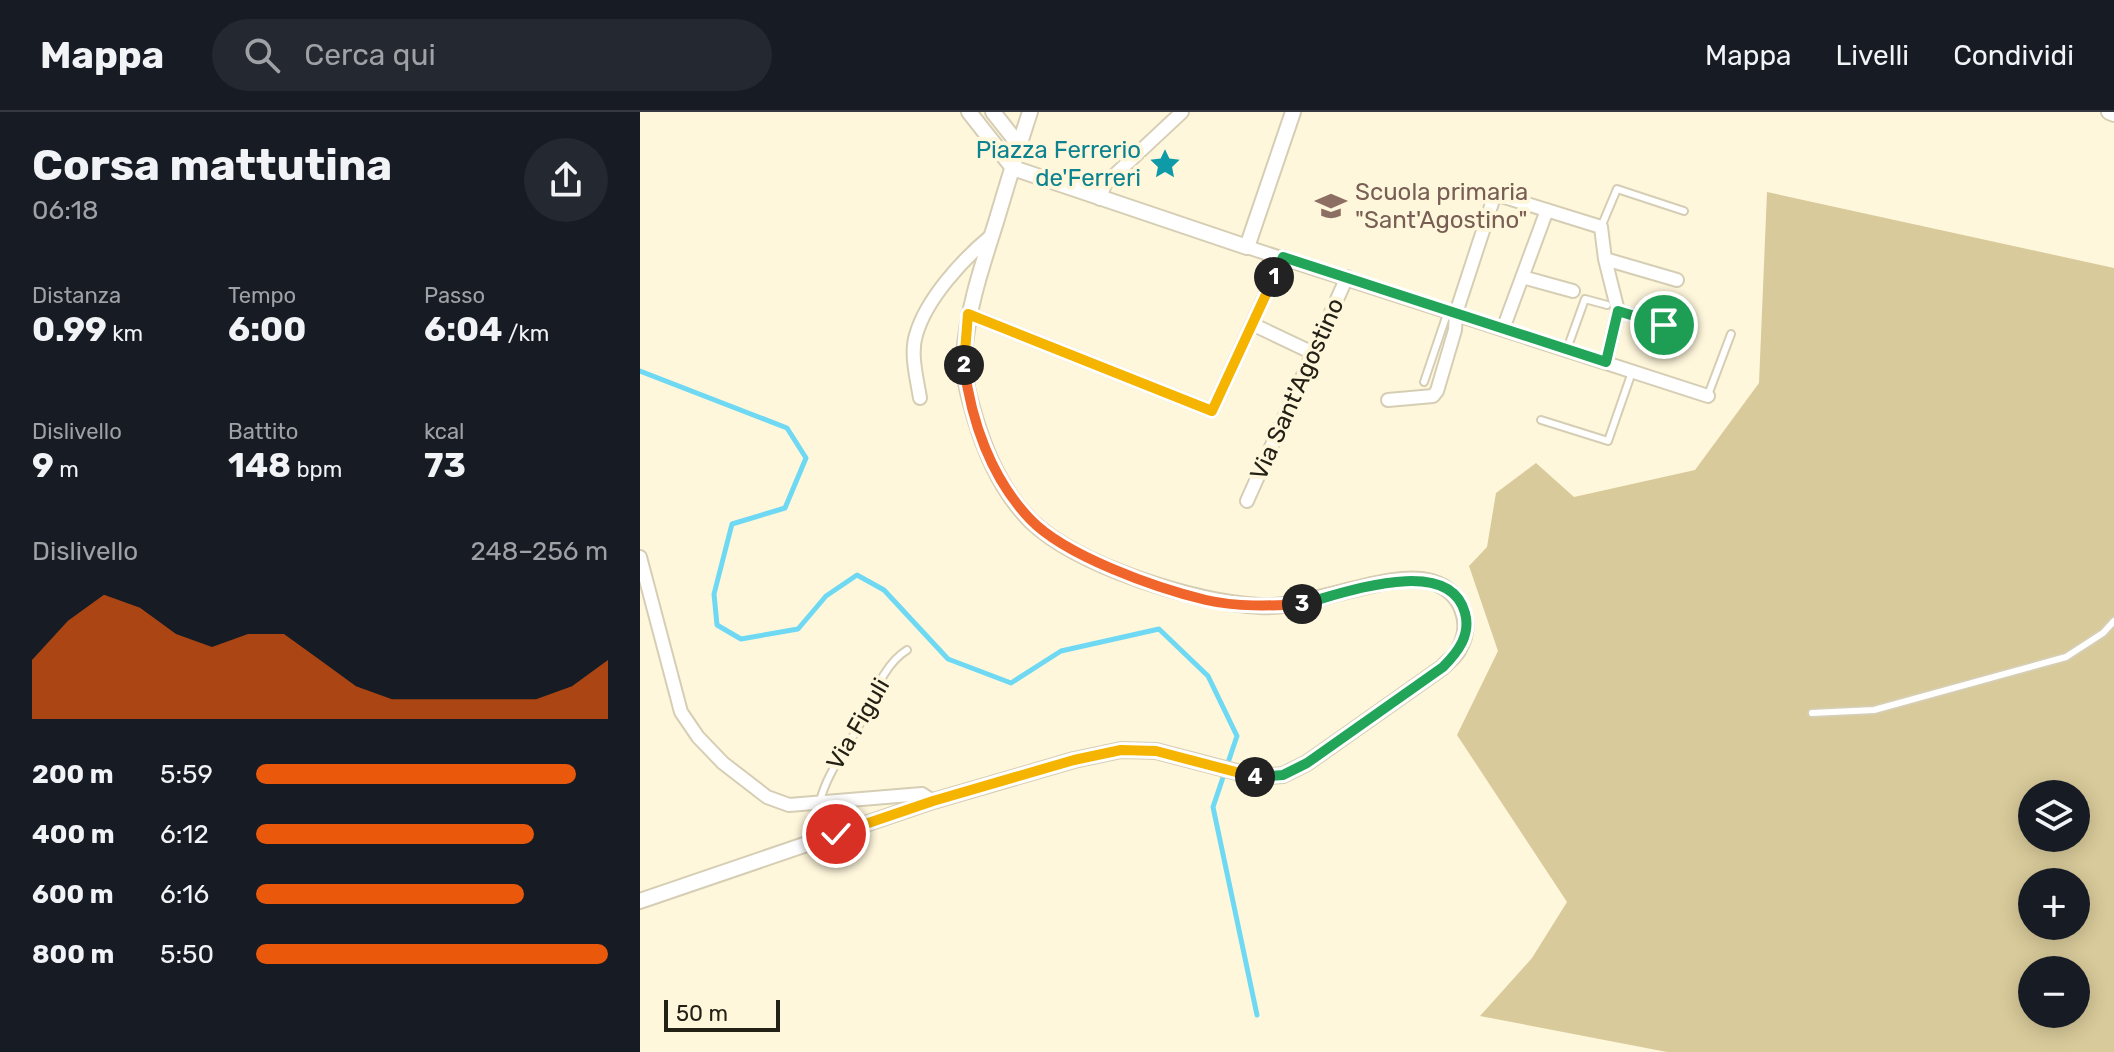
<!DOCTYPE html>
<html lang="it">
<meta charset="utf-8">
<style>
:root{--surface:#171b24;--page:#242831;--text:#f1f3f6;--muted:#9ea1a6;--line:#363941;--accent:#ea580c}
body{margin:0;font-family:Rubik,sans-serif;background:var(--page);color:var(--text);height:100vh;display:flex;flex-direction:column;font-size:30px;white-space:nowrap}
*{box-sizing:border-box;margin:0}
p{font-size:26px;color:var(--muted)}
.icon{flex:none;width:44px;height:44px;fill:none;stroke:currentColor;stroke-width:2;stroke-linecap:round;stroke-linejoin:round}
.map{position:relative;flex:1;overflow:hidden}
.panel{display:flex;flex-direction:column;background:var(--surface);width:640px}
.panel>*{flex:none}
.tools{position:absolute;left:1378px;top:668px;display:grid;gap:16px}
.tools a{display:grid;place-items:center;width:72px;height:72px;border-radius:50%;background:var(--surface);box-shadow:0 4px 20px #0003;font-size:40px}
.scale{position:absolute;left:24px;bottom:20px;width:116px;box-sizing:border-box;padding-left:8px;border:4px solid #232016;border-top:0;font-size:22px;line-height:28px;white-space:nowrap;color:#232016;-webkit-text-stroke:6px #fff7dc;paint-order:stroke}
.pin{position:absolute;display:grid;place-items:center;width:68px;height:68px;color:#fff;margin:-34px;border:4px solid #fff;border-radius:50%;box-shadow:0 2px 8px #0007}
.km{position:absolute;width:40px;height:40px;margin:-20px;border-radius:50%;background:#222;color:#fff;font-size:22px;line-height:40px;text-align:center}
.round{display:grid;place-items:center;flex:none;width:84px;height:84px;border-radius:42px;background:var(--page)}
.overview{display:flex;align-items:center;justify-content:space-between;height:136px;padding:0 32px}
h1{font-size:44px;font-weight:700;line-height:60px}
.stats{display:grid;grid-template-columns:repeat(3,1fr);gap:12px;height:136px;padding:8px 32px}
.stats div{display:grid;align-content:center}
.stats b{font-size:34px;font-weight:700}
.stats small{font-size:22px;font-weight:400}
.stats p{font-size:22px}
.chart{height:224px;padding:16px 32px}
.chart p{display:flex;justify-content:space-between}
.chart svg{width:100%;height:144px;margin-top:8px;fill:var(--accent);opacity:.7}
ul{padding:0 32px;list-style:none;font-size:26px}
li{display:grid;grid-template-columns:128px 96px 1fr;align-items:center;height:60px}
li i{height:20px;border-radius:10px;background:var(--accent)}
header{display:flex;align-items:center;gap:48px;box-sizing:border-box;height:112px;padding:0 40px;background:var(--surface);border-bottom:2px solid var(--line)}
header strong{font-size:38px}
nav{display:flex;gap:44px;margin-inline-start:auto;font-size:28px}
.search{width:560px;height:72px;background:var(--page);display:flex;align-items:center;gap:20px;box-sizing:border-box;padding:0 28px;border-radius:44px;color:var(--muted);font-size:30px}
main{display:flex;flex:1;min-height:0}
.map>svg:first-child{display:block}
.green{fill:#d8ca9a;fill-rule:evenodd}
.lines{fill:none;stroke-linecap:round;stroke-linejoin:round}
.stream{stroke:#6fd9f3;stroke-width:5}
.service-casing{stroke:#d6ceb4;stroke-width:10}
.minor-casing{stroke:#d6ceb4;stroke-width:16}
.tertiary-casing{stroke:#d6ceb4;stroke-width:18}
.service{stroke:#fff;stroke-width:6}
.minor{stroke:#fff;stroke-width:12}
.tertiary{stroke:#fff;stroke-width:14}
.split-1-casing{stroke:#fff;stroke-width:16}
.split-2-casing{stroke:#fff;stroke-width:16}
.split-3-casing{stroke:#fff;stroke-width:16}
.split-4-casing{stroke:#fff;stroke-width:16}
.split-5-casing{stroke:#fff;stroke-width:16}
.split-1{stroke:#22a559;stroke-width:10}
.split-2{stroke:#f5b400;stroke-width:10}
.split-3{stroke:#f0652b;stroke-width:10}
.split-4{stroke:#22a559;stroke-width:10}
.split-5{stroke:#f5b400;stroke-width:10}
.labels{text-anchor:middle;stroke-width:8;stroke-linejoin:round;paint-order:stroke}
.culture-label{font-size:24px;fill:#0d838f;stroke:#fff7dc;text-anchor:end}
.education-label{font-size:24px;fill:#785e54;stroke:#fff7dc;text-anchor:start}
.street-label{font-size:24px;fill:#232016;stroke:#fff7dc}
</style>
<header>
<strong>Mappa</strong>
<div class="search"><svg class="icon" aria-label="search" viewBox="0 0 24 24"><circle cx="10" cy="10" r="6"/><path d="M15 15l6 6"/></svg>Cerca qui</div>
<nav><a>Mappa</a><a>Livelli</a><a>Condividi</a></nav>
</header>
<main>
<section class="panel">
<div class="overview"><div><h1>Corsa mattutina</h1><p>06:18</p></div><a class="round"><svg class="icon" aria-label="share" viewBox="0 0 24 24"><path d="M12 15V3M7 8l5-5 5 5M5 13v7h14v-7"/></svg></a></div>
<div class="stats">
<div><p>Distanza</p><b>0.99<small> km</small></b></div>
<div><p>Tempo</p><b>6:00</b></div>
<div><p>Passo</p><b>6:04<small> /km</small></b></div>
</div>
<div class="stats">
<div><p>Dislivello</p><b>9<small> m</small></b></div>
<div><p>Battito</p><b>148<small> bpm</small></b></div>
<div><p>kcal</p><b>73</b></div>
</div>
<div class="chart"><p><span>Dislivello</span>248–256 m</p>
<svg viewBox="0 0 160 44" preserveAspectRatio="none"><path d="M0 44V26L10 14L20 6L30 10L40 18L50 22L60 18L70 18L80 26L90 34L100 38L110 38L120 38L130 38L140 38L150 34L160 26V44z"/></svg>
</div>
<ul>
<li><b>200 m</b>5:59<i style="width:91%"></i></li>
<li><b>400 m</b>6:12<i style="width:79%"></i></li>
<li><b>600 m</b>6:16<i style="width:76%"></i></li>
<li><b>800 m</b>5:50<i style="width:100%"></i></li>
</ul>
</section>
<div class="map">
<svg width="1474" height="940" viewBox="0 0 1474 940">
<rect width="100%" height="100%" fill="#fff7dc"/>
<path class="green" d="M 1127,80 L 1474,156 L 1474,940 L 1027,940 L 840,904 L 892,846 L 927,790 L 817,623 L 858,539 L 829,454 L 847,435 L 856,381 L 896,351 L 934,385 L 1055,358 L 1119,271 ZM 1392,682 L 1436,682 L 1436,726 L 1392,726 ZM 1392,770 L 1436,770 L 1436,814 L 1392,814 ZM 1392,858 L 1436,858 L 1436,902 L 1392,902 Z"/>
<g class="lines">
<path class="stream" d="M 0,259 L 147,316 L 166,346 L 145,396 L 92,412 L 74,482 L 77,513 L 101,527 L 158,517 L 186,484 L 217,463 L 244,478 L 308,547 L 371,571 L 421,539 L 519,517 L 568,564 L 597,624 L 573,695 L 617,903"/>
<defs>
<path id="service" d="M 961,115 L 977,77 L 1044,99
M 927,237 L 945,187 L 967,193
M 784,270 L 808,199
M 1068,283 L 1091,222
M 901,308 L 968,329 L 992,260
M 1172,601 L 1234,598 L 1426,545 L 1463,521 L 1474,509
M 180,689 C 187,662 203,642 217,617 C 231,592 241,554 267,538"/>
<path id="minor" d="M 460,87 L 465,72 L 542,0
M 607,135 L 1068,284
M 965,147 L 1037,168
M 882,165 L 933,179
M 978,199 L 1024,213
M 328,202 L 572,299 L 643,145
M 612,212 L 673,241
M 863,217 L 907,98
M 280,286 C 277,267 270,242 276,223 C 286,187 323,147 352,123
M 748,288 L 793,284 L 797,279 L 815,218 L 816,201 L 855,82 L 961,115 L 965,147 L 978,199 L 966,250
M 607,389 L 707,165
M 0,445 L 41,600 L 58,625 L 83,651 L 127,685 L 149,693 L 282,682 L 293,689"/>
<path id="tertiary" d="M 329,0 L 373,56
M 353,0 L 379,33
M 1469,0 L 1474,2
M 373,56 L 607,135 L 653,0
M 0,789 L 293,689 L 434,648 L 481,638 L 516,639 L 616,665 L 643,663 L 667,651 L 803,555 C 808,549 816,544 819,537 C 834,510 821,479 792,470 C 750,457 671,497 620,494 C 555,491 438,454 391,409 C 364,382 347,345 336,309 C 330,289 323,266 324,244 C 327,198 342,154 356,110 C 367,73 378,36 390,0"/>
</defs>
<use href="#service" class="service-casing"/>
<use href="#minor" class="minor-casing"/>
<use href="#tertiary" class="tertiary-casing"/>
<use href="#service" class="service"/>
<use href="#minor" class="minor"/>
<use href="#tertiary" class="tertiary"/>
</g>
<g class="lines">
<defs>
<path id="split-1" d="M 634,165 L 643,145 L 966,250 L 978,199 L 1024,213"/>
<path id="split-2" d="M 324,253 L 328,202 L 572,299 L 634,165"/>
<path id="split-3" d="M 324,253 C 331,309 351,366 390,407 C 425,444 516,476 566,488 C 597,495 630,494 662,492"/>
<path id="split-4" d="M 615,665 L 643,663 L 667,651 L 803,555 C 818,540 831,523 825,501 C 809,441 702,482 662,492"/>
<path id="split-5" d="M 196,722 L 293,689 L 434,648 L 481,638 L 516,639 L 615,665"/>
</defs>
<use href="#split-1" class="split-1-casing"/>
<use href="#split-2" class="split-2-casing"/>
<use href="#split-3" class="split-3-casing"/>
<use href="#split-4" class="split-4-casing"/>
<use href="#split-5" class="split-5-casing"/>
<use href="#split-1" class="split-1"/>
<use href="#split-2" class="split-2"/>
<use href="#split-3" class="split-3"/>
<use href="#split-4" class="split-4"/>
<use href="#split-5" class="split-5"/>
</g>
<defs>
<symbol id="sight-bare" viewBox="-9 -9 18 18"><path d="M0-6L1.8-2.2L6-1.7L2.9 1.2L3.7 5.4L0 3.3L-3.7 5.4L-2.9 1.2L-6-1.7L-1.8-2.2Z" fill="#0f9aa8" stroke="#fff7dc" stroke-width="2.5" paint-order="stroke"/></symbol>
<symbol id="school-bare" viewBox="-9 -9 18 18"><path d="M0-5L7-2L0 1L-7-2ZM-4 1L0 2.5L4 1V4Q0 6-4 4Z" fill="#8d6e63" stroke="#fff7dc" stroke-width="2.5" paint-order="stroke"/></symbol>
</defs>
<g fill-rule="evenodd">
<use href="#sight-bare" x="503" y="30" width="44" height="44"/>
<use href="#school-bare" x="669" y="72" width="44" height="44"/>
</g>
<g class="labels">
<g class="culture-label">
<text x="501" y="46">Piazza Ferrerio<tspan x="501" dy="28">de'Ferreri</tspan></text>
</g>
<g class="education-label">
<text x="715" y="88">Scuola primaria<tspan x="715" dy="28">"Sant'Agostino"</tspan></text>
</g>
<g class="street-label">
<text transform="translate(657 277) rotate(-66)" y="8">Via Sant'Agostino</text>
<text transform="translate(218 612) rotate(-60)" y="8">Via Figuli</text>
</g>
</g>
</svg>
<div class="tools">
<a><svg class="icon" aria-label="layers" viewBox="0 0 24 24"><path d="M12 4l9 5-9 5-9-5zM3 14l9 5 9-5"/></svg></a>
<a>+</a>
<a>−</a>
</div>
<div class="scale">50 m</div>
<div class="pin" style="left:1024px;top:213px;background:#1e9e55"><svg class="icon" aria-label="arrive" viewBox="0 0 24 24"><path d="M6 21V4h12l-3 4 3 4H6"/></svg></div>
<div class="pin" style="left:196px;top:722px;background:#d93025"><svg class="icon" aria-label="check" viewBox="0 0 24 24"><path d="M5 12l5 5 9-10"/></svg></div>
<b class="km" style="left:634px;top:165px">1</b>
<b class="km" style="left:324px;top:253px">2</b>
<b class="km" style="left:662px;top:492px">3</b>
<b class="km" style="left:615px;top:665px">4</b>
</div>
</main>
